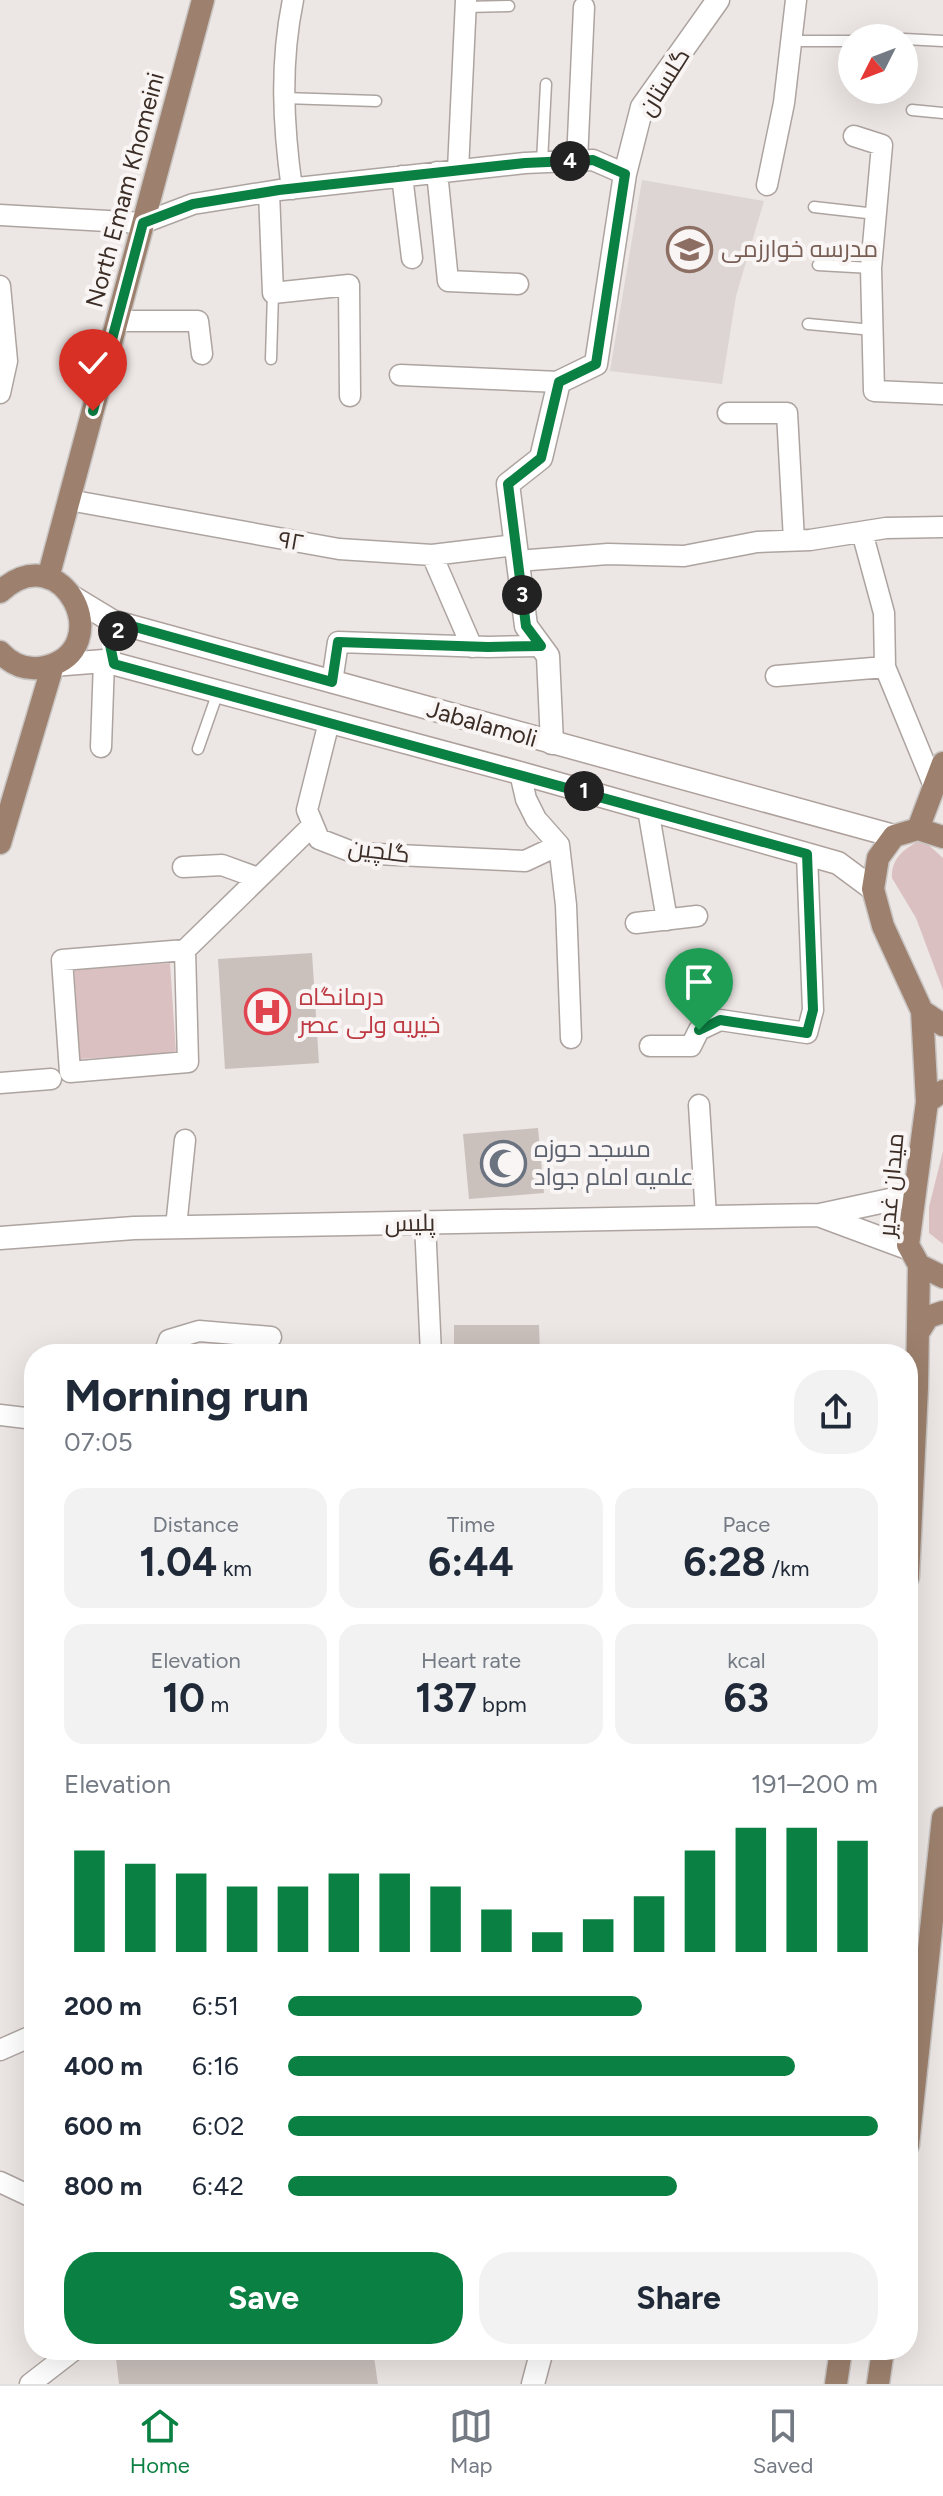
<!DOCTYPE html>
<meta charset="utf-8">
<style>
:root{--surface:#fff;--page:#f2f2f3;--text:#1f2937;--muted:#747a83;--line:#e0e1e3;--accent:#0b8043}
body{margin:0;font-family:Figtree,Cairo,sans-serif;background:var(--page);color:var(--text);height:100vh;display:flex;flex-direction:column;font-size:30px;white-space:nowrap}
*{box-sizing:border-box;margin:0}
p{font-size:26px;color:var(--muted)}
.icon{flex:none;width:44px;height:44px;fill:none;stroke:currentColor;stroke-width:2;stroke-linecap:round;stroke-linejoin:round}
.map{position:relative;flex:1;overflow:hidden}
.side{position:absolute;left:24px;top:1344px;width:894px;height:1016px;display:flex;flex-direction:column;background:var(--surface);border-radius:32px;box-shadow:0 8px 32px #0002}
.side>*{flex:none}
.needle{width:52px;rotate:228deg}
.tools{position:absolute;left:838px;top:24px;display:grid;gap:16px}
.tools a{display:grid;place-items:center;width:80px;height:80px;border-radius:50%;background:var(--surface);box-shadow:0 8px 32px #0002;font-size:40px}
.pin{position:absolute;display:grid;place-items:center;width:68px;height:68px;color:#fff;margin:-82px -34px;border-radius:50% 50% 50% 0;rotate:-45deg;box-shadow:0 0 8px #0007}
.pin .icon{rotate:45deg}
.km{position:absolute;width:40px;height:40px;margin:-20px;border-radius:50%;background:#222;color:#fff;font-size:22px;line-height:40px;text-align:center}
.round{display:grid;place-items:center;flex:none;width:84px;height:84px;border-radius:32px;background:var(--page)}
.head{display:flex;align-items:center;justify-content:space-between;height:136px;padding:0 40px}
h1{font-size:44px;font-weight:700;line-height:60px}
.stats{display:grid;grid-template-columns:repeat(3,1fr);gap:12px;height:136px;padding:8px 40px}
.stats div{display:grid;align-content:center;border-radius:20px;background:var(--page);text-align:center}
.stats b{font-size:40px;font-weight:700}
.stats small{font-size:22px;font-weight:400}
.stats p{font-size:22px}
.chart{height:224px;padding:16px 40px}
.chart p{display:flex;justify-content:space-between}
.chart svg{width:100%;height:144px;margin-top:8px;stroke:var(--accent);stroke-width:6}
.action{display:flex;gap:16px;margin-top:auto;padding:16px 40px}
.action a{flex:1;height:92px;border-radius:32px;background:var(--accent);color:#fff;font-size:32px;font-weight:700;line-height:92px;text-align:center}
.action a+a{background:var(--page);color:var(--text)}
ul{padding:0 40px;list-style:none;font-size:26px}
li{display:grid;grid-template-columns:128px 96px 1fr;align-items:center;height:60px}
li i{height:20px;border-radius:10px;background:var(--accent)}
.tabs{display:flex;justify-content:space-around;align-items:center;height:112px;border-top:2px solid var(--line);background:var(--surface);font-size:22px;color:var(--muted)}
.tabs a{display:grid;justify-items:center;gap:4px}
.tabs .active{color:var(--accent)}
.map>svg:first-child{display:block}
.built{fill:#dcd5d3}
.green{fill:#dbc0c2}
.building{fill:#cac1bd}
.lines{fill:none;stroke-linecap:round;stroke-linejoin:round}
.service-casing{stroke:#ada4a0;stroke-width:13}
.minor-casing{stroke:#ada4a0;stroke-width:23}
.tertiary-casing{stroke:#ada4a0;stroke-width:25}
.secondary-casing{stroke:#aea19c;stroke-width:25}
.primary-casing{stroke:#c8c4c2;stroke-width:25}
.service{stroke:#fff;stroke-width:10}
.minor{stroke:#fff;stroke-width:20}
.tertiary{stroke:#fff;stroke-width:22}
.secondary{stroke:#fff;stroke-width:22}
.primary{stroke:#9d816e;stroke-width:22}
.route-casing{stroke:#fff;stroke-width:16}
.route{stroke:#0b8043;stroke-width:10}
.labels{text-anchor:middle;stroke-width:8;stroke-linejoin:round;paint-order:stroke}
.street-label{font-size:24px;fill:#3c2e26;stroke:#f9f5f5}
.education-label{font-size:24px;fill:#785e54;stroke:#f9f5f5;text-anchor:start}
.health-label{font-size:24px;fill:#be3a42;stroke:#f9f5f5;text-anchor:start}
.worship-label{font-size:24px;fill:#5b616d;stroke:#f9f5f5;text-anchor:start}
</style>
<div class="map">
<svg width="943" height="2384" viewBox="0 0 943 2384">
<rect width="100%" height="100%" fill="#ece6e4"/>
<path class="built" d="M 642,180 L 764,201 L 736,296 L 722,384 L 610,371 Z"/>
<path class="green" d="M 922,839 L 943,858 L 943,990 L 916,918 L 892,878 C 891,857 906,848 922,839 Z
M 170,963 L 176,1053 L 80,1059 L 74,970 Z
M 943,1109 L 943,1244 L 929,1233 L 929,1207 L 943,1151 Z"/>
<path class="building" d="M 312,953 L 319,1063 L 225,1069 L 218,959 Z
M 538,1128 L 544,1193 L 469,1199 L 463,1134 Z
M 454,1325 L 539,1325 L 540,1354 L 454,1354 Z
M 115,2350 L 373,2350 L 378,2384 L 119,2384 Z"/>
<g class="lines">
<defs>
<path id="service" d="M 465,7 L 509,6
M 904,39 L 943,41
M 791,41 L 852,41
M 284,98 L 376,101
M 912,110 L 943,113
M 542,162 L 546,84
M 814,207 L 876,214
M 818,265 L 871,268
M 808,324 L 873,330
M 271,359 L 273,293
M 198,749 L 218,692"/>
<path id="minor" d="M 854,136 L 882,145 L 871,268 L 874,391 L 943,394
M 577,161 L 584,7
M 458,170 L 466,0
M 437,172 L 448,281 L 518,284
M 402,176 L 412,258
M 767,185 L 784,103 L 796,0
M 292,189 C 283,125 280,63 293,0
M 269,192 L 273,293 L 349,285 L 350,396
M 0,215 L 143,223 L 193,204 L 279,190 L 525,163 L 593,160 L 625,174
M 0,286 L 7,361 L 0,393
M 117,321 L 198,321 L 202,354
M 400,375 L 559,382
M 728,413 L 787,413 L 794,540
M 69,500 L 339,549 L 432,555 L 515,545
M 862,532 L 884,613 L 885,667 L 934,786
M 432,555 L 472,647
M 517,561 L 608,554 L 684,556 L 757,542 L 810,540 L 886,528 L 943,527
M 776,676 L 885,667
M 332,682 L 338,642 L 488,647 L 541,646
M 329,722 L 307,810 L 319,839 L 355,853 L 525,861 L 559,845
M 101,747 L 104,661
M 520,773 L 526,799 L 536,819 L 559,845 L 566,905 L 571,1038
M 648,809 L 667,920
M 183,867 L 222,865 L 258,878
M 636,923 L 697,916
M 185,950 L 188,1062 L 70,1072 L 62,960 L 185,950 L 313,825
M 650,1046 L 691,1046 L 699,1030 L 720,1020 L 807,1033 L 813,1010 L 807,854
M 0,1083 L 51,1079
M 699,1105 L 706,1217
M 425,1223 L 431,1354
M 176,1227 L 185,1140
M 164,1354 L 169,1340 L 199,1331 L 271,1337
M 0,1415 L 34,1419
M 0,2050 L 34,2035
M 0,2182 L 34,2198
M 30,2384 L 74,2350"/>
<path id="tertiary" d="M 552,743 L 548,656 L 526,626 L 508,484 L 541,458 L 559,382 L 596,364 L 625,174 L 642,107 L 718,0
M 821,1216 L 910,1249
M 0,1238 L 134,1228 L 820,1215 L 913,1195
M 533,2384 L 542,2350"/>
<path id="secondary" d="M 74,598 L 112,621 L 894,836
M 53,665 L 104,661 L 520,773 L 838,863 L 873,889"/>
<path id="primary" d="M 48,578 L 203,0
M 0,592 C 63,533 119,650 45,667 C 27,671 12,665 0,652
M 918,829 L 943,763
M 943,837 L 918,829 L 894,836 L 878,858 L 873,889 L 883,926 L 922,1011 L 943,1025
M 0,843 L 53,665
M 922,1011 L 927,1102
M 943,1091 L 927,1102 L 908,1245 L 919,1265 L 943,1277
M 918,1333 L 928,1317 L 943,1312
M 908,1577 L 917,1388 L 919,1265
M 908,2145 L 943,1818
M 836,2384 L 841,2350
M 878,2384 L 883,2350"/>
</defs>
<use href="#service" class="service-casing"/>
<use href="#minor" class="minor-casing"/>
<use href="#tertiary" class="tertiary-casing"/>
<use href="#secondary" class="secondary-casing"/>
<use href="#primary" class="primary-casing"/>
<use href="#service" class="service"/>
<use href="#minor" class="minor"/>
<use href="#tertiary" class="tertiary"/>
<use href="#secondary" class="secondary"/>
<use href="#primary" class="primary"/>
</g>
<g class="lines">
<defs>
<path id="route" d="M 93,411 L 143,223 L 193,204 L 279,190 L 525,163 L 593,160 L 625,174 L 596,364 L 559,382 L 541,458 L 508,484 L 526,626 L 541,646 L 488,647 L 338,642 L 332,682 L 128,625 L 112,636 L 110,645 L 114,664 L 807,854 L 813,1010 L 807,1033 L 720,1020 L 699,1030"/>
</defs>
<use href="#route" class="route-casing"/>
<use href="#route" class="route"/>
</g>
<defs>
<symbol id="school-ring" viewBox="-11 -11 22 22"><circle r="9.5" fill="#f9f5f5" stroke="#8d6e63" stroke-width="1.5"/><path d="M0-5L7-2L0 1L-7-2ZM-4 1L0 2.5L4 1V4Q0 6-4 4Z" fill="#8d6e63"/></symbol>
<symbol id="hospital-ring" viewBox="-11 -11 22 22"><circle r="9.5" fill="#f9f5f5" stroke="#e0444e" stroke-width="1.5"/><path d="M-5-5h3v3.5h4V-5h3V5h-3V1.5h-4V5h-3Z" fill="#e0444e"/></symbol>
<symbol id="mosque-ring" viewBox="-11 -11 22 22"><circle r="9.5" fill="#f9f5f5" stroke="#6b7280" stroke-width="1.5"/><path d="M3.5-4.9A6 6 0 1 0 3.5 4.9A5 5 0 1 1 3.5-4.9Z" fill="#6b7280"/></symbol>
</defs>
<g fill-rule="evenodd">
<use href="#school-ring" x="664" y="224" width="51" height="51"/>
<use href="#hospital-ring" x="242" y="986" width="51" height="51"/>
<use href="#mosque-ring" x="478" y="1138" width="51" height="51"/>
</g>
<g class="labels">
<g class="street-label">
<text transform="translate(664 82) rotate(-58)" y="8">گلستان</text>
<text transform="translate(125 190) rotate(-75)" y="8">North Emam Khomeini</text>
<text transform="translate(291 541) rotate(10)" y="8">۹۲</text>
<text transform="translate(482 724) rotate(16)" y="8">Jabalamoli</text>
<text transform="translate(379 851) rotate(7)" y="8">گلچین</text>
<text transform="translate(891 1185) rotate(-85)" y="8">میدان غدیر</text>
<text transform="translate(410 1223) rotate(-1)" y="8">پلیس</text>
</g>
<g class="education-label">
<text x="721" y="257">مدرسه خوارزمی</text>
</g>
<g class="health-label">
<text x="299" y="1005">درمانگاه<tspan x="299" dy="28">خیریه ولی عصر</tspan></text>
</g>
<g class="worship-label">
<text x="534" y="1157">مسجد حوزه<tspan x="534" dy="28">علمیه امام جواد</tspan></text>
</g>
</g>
</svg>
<div class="tools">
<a><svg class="needle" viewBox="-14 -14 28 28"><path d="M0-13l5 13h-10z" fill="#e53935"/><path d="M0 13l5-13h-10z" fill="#747a83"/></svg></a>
</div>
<div class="pin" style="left:699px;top:1030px;background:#1e9e55"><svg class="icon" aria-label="arrive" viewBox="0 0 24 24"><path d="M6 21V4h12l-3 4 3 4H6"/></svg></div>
<div class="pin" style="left:93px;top:411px;background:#d93025"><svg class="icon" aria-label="check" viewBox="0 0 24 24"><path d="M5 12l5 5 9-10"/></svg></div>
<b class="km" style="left:584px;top:791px">1</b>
<b class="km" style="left:118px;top:631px">2</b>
<b class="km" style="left:522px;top:595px">3</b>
<b class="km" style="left:570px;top:161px">4</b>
<section class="side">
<div class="head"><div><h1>Morning run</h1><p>07:05</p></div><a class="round"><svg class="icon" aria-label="share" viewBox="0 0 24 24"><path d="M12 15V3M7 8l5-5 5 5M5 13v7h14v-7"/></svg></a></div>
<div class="stats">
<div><p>Distance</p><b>1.04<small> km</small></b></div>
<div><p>Time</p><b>6:44</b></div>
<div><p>Pace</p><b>6:28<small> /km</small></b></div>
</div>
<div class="stats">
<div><p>Elevation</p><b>10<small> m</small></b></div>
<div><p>Heart rate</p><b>137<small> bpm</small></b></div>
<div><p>kcal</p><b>63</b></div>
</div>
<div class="chart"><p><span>Elevation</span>191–200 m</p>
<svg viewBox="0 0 160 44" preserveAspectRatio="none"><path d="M5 44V13M15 44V17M25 44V20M35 44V24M45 44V24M55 44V20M65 44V20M75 44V24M85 44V31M95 44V38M105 44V34M115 44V27M125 44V13M135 44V6M145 44V6M155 44V10"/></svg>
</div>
<ul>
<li><b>200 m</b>6:51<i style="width:60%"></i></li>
<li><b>400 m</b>6:16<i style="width:86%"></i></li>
<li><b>600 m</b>6:02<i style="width:100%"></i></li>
<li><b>800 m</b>6:42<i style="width:66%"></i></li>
</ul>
<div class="action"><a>Save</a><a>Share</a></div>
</section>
</div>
<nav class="tabs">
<a class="active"><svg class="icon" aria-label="home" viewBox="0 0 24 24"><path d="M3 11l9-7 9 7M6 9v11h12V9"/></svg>Home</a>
<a><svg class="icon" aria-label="map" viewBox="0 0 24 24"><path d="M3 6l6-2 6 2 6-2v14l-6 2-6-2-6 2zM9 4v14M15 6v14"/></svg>Map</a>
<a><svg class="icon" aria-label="saved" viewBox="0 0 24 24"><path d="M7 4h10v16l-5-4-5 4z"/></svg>Saved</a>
</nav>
